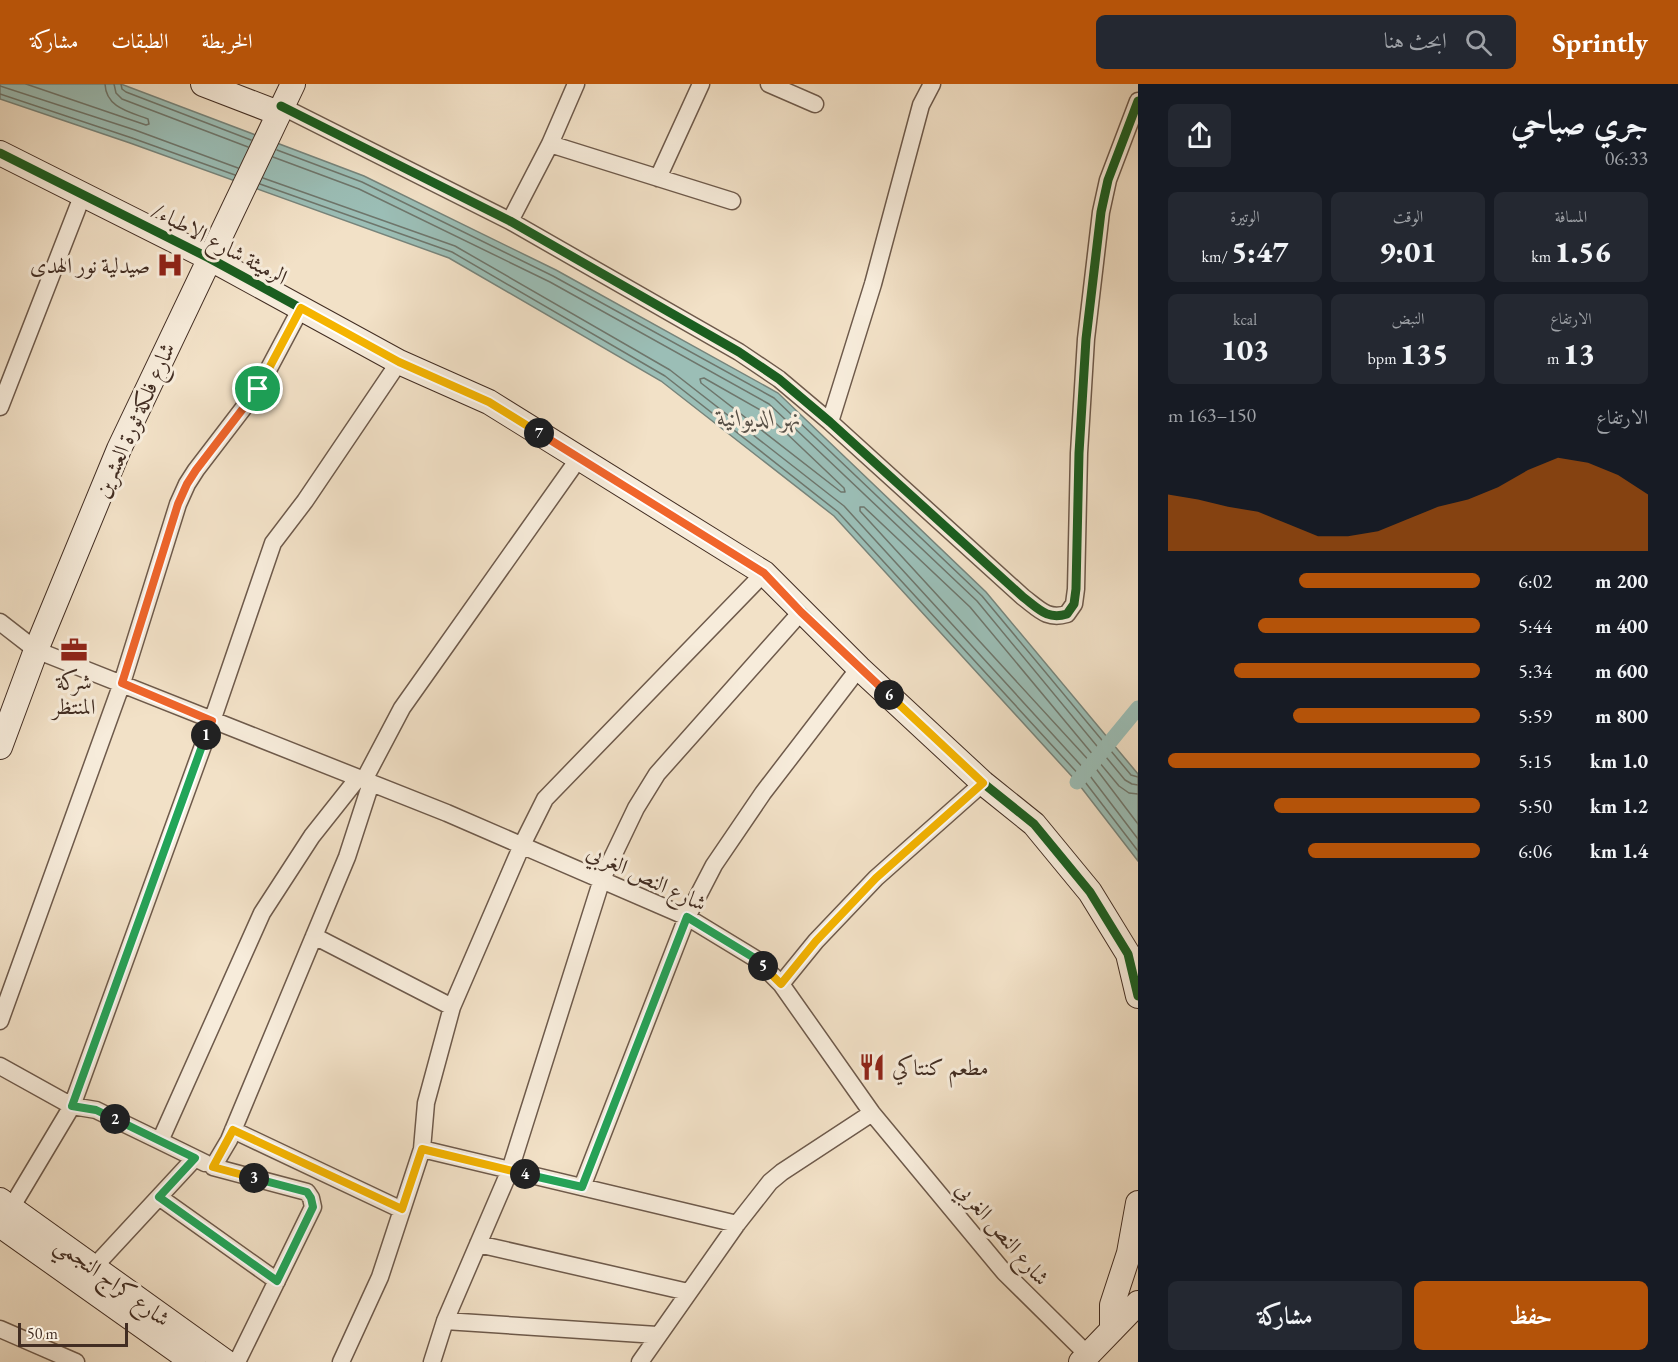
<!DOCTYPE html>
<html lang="ar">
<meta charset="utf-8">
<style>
:root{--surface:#171b24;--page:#242831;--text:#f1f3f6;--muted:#9ea1a6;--accent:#b45309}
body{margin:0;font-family:"EB Garamond",Amiri,serif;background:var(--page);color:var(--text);direction:rtl;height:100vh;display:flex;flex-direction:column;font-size:22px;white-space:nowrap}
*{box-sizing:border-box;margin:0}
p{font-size:20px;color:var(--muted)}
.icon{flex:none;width:33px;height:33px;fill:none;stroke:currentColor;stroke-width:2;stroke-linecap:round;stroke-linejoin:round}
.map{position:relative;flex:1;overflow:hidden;direction:ltr}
.details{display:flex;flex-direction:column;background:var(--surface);width:540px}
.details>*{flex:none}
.scale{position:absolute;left:18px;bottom:15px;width:110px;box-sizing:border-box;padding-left:6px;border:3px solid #422d22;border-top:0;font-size:16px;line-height:21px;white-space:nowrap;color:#422d22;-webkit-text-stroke:4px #f7ecdb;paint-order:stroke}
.pin{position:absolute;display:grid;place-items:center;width:51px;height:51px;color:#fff;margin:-26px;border:3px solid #fff;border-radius:50%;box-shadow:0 2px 6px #0007}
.km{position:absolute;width:30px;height:30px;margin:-15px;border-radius:50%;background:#222;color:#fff;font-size:16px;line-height:30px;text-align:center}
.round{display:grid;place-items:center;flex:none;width:63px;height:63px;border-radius:9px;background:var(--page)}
.head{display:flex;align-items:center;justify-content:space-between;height:102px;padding:0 30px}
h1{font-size:33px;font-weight:800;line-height:45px}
.stats{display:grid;grid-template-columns:repeat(3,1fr);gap:9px;height:102px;padding:6px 30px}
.stats div{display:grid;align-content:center;border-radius:9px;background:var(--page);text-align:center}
.stats b{font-size:30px;font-weight:800}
.stats small{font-size:16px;font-weight:400}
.stats p{font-size:16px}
.chart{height:168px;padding:12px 30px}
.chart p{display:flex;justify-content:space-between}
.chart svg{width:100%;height:108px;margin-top:6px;fill:var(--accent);opacity:.7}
.cta{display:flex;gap:12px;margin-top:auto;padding:12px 30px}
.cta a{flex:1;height:69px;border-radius:9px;background:var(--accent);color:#fff;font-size:24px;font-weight:800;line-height:69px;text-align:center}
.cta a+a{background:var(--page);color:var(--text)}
ul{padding:0 30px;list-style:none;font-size:20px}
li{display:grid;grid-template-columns:96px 72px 1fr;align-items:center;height:45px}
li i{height:15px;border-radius:8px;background:var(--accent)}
header{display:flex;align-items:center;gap:36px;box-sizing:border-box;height:84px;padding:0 30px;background:var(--accent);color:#fff}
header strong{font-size:28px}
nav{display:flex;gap:33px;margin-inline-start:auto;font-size:21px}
.search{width:420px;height:54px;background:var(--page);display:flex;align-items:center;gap:15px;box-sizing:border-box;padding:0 21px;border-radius:9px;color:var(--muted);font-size:22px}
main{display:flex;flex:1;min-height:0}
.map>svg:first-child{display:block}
.water{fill:#9bbeb6;stroke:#77847b;stroke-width:1.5}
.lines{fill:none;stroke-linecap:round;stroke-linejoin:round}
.shore{stroke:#6e766c;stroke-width:1.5}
.canal{stroke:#9bbeb6;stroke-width:15}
.street-casing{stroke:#6e5a4b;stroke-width:19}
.secondary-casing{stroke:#422d22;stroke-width:26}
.street{stroke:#f7ecdb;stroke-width:16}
.secondary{stroke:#f7ecdb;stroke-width:24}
.cycleway-casing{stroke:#f7ecdb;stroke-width:13}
.cycleway{stroke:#1b5e20;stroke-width:9}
.split-1-casing{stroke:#fff;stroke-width:12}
.split-2-casing{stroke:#fff;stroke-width:12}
.split-3-casing{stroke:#fff;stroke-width:12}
.split-4-casing{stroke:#fff;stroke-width:12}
.split-5-casing{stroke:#fff;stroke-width:12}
.split-6-casing{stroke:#fff;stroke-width:12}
.split-7-casing{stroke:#fff;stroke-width:12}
.split-8-casing{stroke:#fff;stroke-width:12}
.split-1{stroke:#f0652b;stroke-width:8}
.split-2{stroke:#22a559;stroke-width:8}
.split-3{stroke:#22a559;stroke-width:8}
.split-4{stroke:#f5b400;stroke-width:8}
.split-5{stroke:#22a559;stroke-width:8}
.split-6{stroke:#f5b400;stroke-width:8}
.split-7{stroke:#f0652b;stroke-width:8}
.split-8{stroke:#f5b400;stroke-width:8}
.labels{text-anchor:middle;stroke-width:6;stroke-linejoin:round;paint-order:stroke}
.street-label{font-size:22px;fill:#422d22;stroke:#f7ecdb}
.poi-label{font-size:22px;fill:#422d22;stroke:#f7ecdb;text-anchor:end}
.water-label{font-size:24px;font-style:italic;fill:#585147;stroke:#f7ecdb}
</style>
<header>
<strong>Sprintly</strong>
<div class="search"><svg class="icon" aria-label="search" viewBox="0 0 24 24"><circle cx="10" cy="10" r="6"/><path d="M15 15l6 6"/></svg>ابحث هنا</div>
<nav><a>الخريطة</a><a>الطبقات</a><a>مشاركة</a></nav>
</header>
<main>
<section class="details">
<div class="head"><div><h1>جري صباحي</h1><p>06:33</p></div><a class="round"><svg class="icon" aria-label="share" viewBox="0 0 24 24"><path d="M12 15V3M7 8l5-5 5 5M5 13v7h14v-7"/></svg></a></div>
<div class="stats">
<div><p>المسافة</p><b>1.56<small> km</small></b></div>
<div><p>الوقت</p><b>9:01</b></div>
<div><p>الوتيرة</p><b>5:47<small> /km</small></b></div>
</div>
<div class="stats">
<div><p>الارتفاع</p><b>13<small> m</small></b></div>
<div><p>النبض</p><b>135<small> bpm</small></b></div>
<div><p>kcal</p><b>103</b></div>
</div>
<div class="chart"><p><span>الارتفاع</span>150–163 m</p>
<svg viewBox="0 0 160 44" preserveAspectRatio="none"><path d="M0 44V21L10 23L20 26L30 28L40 33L50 38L60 38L70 36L80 31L90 26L100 23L110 18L120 11L130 6L140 8L150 13L160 21V44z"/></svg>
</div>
<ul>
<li><b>200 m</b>6:02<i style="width:58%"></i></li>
<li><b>400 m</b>5:44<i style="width:71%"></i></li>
<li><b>600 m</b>5:34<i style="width:79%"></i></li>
<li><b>800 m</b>5:59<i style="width:60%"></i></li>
<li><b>1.0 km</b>5:15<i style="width:100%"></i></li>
<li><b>1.2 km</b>5:50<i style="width:66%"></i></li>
<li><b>1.4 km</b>6:06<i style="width:55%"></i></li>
</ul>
<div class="cta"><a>حفظ</a><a>مشاركة</a></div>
</section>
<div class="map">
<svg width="1138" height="1278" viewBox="0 0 1138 1278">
<rect width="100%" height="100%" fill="#f2e1c7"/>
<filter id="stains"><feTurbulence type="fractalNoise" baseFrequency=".00333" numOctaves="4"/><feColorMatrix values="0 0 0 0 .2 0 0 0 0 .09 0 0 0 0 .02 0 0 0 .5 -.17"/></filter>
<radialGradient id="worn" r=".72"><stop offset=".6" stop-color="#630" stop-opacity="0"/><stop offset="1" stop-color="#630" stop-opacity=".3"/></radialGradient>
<path class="water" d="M 0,0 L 121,0 L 364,92 L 556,186 L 778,309 L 986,508 L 1138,690 L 1138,777 L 1077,698 L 834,432 L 661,297 L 449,174 L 130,59 L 0,15 Z"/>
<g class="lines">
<path class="shore" d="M 26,0 L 146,41 L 149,40 L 148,35 C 130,28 106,24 105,0
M 114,0 L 116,9 L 122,15 L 248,63
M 121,0 L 122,5 L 126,8 L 251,56
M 0,2 L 135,46 L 238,84
M 0,10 L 132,54 L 235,91
M 277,66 L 362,98 L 553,192 L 774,314 L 982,512 L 1131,691 L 1138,693
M 273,73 L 359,105 L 550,198 L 769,320 L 977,517 L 1125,696 L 1132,700 L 1138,701
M 263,94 L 455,162 L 670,286 L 844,422 L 1087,688 L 1138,755
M 260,100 L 452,168 L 665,292 L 838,428 L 1082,694 L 1138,767
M 704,294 L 764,328 L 844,404 L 845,408 L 841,408 L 701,299 L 700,295 Z
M 1138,710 L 1129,709 L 1119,702 L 970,523 L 864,423 L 860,423 L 860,427 L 1094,682 L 1138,740"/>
<path class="canal" d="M 1077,698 L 1138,624"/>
<defs>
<path id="street" d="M 769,0 L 815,20
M 281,22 L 510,137 L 739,268 L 779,295 L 830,338 L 1023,513 C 1039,525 1047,536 1067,530 L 1074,520 L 1076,505 L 1079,369 L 1086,255 L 1101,128 L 1108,96 L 1138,17
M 550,60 L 732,117
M 658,94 L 701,0
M 510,137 L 550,60 L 576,0
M 0,323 L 83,110
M 830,338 L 873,200 L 921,21 L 932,0
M 0,538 L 36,566 L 447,729 L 687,833 L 756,875 L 781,900 L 872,1029 L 1004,1188 L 1087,1270
M 364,696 L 402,624 L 579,374
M 314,852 L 452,923
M 781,900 L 816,857 L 876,794 L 983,699
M 0,937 L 122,599 L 178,420 L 187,400 L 196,386 L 258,305 L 301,224
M 0,982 L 72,1022 L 96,1026 L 160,1057 L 262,829 L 312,752 L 358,694
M 233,1046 L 402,1126
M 160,1057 L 205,1079
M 422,1065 L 737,1140
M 582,1103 L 687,833 L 714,781 L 763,709 L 859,584
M 159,1113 L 277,1197
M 11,1124 L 72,1022 L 212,637 L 273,459 L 305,417 L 399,278
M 478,1160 L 688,1208
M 94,1183 L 195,1074
M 445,1237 L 657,1251
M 0,1245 L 76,1278
M 237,1278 L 313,1123 L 311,1114 L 307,1108 L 213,1083 L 229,1056 L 347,773 L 371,699
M 341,1278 L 380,1193 L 422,1065 L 426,1019 L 452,923 L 522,761 L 545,715 L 764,489
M 432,1278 L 445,1237 L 510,1086 L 602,795 L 636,724 L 657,690 L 801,528
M 640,1278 L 737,1140 L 770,1098 L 782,1088 L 872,1029"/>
<path id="secondary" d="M 203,0 L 278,29
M 0,69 L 209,174 L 399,278 L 489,318 L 764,489 L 859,584 L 983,699 L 1034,740 L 1090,808 L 1128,870 L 1138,912
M 0,663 L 36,566 L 119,365 L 293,0
M 0,1116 L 226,1278
M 0,1141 L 193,1278
M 1112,1246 L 1112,1221 L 1129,1169 L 1138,1119
M 1081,1278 L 1138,1219"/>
</defs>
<use href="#street" class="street-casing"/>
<use href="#secondary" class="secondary-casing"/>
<use href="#street" class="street"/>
<use href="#secondary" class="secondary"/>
<defs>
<path id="cycleway" d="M 281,22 L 510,137 L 739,268 L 779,295 L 830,338 L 1023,513 C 1039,525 1047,536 1067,530 L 1074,520 L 1076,505 L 1079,369 L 1086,255 L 1101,128 L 1108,96 L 1138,17
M 0,69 L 209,174 L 399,278 L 489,318 L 764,489 L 859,584 L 983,699 L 1034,740 L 1090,808 L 1128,870 L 1138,912"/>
</defs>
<use href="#cycleway" class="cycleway-casing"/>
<use href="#cycleway" class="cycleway"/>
</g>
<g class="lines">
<defs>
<path id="split-1" d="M 206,651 L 212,637 L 122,599 L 178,420 L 187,400 L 196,386 L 258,305"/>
<path id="split-2" d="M 115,1035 L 96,1026 L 72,1022 L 206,651"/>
<path id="split-3" d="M 115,1035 L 195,1074 L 159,1113 L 277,1197 L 313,1123 L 311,1114 L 307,1108 L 254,1094"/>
<path id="split-4" d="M 254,1094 L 213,1083 L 233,1046 L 402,1125 L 422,1065 L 525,1090"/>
<path id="split-5" d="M 525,1090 L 582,1103 L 687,833 L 756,875 L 763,882"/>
<path id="split-6" d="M 763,882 L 781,900 L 816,857 L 876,794 L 983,699 L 889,611"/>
<path id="split-7" d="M 539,349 L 764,489 L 801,528 L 889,611"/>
<path id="split-8" d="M 258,305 L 301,224 L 399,278 L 489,318 L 539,349"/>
</defs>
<use href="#split-1" class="split-1-casing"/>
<use href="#split-2" class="split-2-casing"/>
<use href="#split-3" class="split-3-casing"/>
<use href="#split-4" class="split-4-casing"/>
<use href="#split-5" class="split-5-casing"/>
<use href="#split-6" class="split-6-casing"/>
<use href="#split-7" class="split-7-casing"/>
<use href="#split-8" class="split-8-casing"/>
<use href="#split-1" class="split-1"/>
<use href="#split-2" class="split-2"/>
<use href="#split-3" class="split-3"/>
<use href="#split-4" class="split-4"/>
<use href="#split-5" class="split-5"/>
<use href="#split-6" class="split-6"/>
<use href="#split-7" class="split-7"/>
<use href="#split-8" class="split-8"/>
</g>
<defs>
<symbol id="hospital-bare" viewBox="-9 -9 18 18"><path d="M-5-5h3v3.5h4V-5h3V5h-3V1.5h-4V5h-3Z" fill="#8f2418" stroke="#f7ecdb" stroke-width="2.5" paint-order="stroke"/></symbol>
<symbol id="office-bare" viewBox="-9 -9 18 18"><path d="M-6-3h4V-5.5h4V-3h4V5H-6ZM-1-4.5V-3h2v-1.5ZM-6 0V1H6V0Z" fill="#8f2418" stroke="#f7ecdb" stroke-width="2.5" paint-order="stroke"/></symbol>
<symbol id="restaurant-bare" viewBox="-9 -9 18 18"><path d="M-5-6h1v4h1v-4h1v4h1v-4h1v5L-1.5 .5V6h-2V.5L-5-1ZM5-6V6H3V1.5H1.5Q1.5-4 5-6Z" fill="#8f2418" stroke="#f7ecdb" stroke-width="2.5" paint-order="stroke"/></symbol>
</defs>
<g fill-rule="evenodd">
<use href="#hospital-bare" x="151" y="162" width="38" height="38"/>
<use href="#office-bare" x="55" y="547" width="38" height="38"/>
<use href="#restaurant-bare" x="853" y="964" width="38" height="38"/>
</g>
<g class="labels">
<g class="street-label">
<text transform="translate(220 159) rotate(28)" y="8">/الرميثة شارع الاطباء</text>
<text transform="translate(134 336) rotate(-66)" y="8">شارع فلكة ثورة العشرين</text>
<text transform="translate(647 793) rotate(25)" y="8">شارع النص الغربي</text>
<text transform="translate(1003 1149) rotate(49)" y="8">شارع النص الغربي</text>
<text transform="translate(113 1197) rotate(36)" y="8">شارع كراج النجمي</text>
</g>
<g class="poi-label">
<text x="150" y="189">صيدلية نور الهدى</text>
<text x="74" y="605" text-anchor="middle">شركة<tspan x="74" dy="25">المنتظر</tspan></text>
<text x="892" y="991" text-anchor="start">مطعم كنتاكي</text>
</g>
<g class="water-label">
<text x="759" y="342">نهر الديوانية</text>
</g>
</g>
<rect width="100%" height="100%" filter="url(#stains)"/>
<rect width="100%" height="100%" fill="url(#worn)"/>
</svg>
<div class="scale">50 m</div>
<div class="pin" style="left:258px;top:305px;background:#1e9e55"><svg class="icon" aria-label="arrive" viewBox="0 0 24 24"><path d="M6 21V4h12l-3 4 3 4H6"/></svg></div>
<b class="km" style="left:206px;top:651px">1</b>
<b class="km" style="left:115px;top:1035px">2</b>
<b class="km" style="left:254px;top:1094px">3</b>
<b class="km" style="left:525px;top:1090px">4</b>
<b class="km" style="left:763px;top:882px">5</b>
<b class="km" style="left:889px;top:611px">6</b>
<b class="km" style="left:539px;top:349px">7</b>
</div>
</main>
